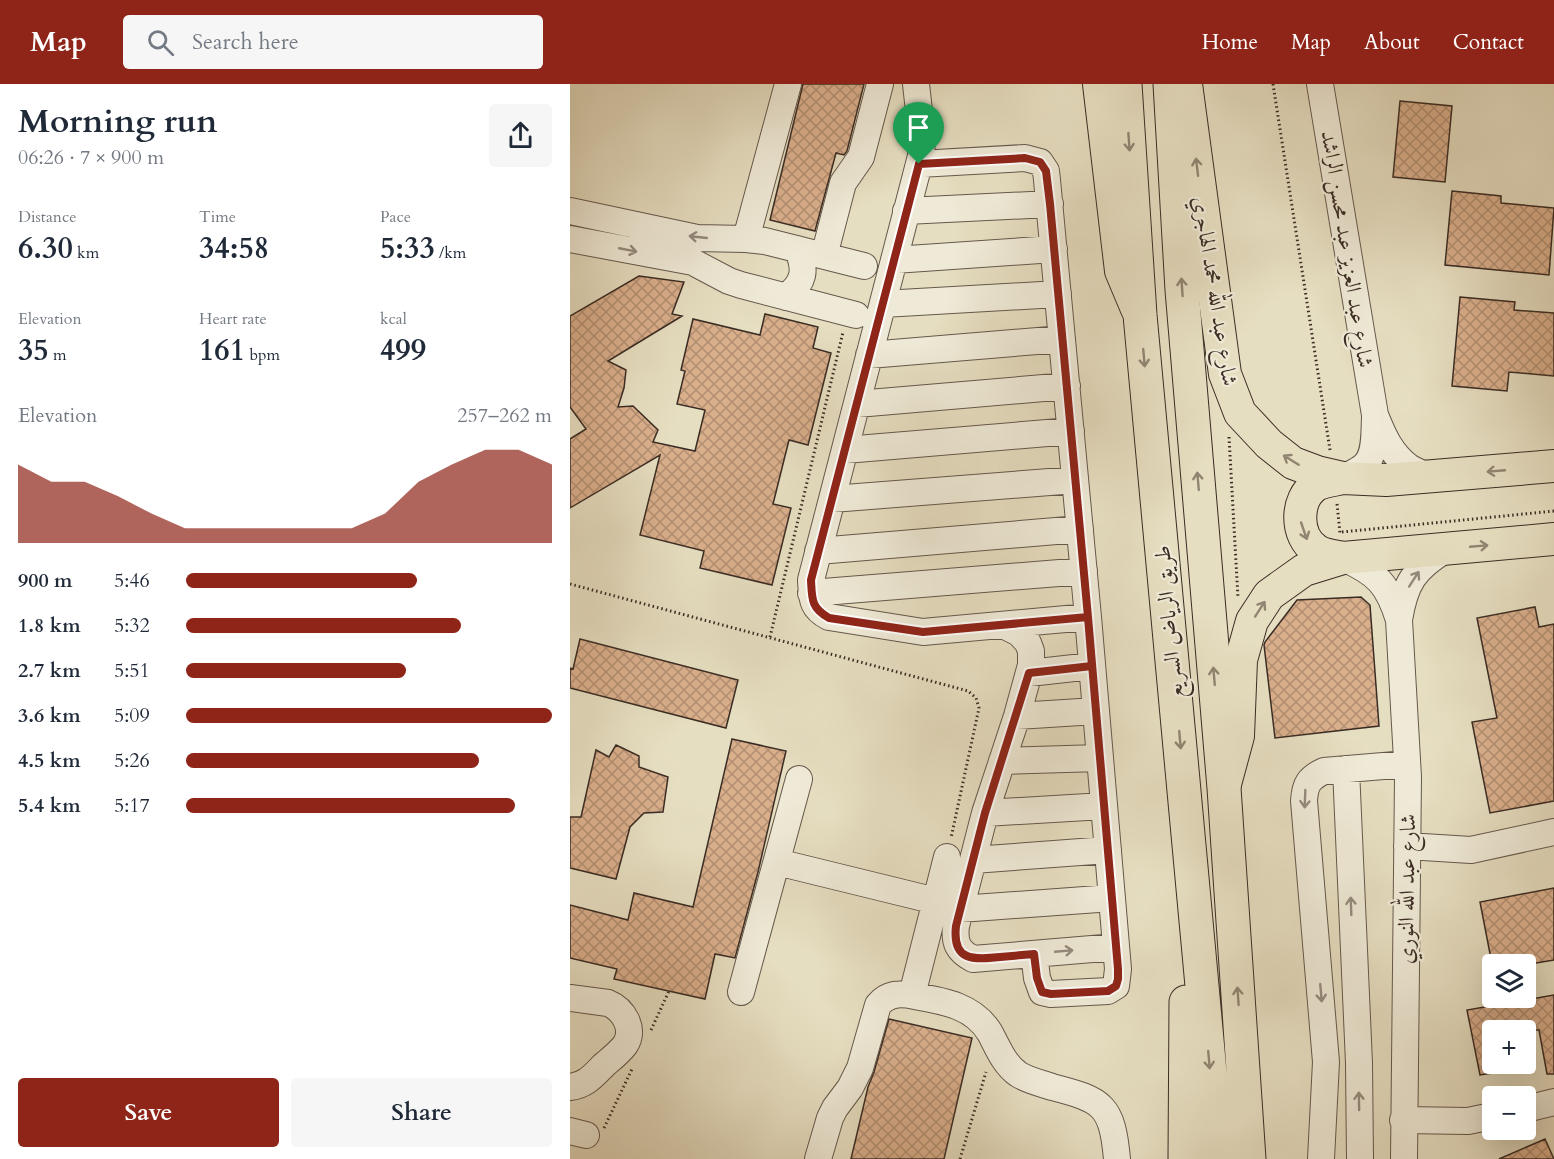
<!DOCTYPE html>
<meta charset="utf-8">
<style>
:root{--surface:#fff;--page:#f6f6f7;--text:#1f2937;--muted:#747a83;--accent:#8f2418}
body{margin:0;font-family:Cardo,Amiri,serif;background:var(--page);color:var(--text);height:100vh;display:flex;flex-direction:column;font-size:22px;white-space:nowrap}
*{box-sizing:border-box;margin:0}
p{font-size:20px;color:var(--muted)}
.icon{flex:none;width:33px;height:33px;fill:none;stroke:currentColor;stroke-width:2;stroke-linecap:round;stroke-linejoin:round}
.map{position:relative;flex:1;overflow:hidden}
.details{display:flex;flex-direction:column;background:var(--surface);width:570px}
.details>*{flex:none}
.fabs{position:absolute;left:912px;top:870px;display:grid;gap:12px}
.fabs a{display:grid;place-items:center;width:54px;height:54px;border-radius:6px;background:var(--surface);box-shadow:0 6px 24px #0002;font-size:30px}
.pin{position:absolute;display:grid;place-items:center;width:51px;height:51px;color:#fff;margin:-62px -26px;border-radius:50% 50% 50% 0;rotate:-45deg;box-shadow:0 0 6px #0007}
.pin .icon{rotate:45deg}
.round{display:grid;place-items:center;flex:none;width:63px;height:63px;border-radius:6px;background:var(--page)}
.summary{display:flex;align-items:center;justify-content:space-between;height:102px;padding:0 18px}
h1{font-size:33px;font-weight:600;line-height:45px}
.stats{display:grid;grid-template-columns:repeat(3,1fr);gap:9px;height:102px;padding:6px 18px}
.stats div{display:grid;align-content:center}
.stats b{font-size:30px;font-weight:600}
.stats small{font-size:16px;font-weight:400}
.stats p{font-size:16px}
.chart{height:168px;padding:12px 18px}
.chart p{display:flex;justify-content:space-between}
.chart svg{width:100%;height:108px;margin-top:6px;fill:var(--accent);opacity:.7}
.cta{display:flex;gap:12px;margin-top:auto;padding:12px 18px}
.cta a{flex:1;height:69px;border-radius:6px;background:var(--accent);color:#fff;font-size:24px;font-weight:600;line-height:69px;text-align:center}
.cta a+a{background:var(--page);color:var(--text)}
ul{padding:0 18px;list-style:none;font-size:20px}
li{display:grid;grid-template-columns:96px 72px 1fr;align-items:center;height:45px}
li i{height:15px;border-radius:8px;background:var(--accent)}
header{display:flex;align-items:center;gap:36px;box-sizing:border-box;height:84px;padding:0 30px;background:var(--accent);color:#fff}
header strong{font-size:28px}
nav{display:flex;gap:33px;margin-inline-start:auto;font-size:21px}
.search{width:420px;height:54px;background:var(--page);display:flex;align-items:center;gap:15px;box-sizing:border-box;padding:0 21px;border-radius:6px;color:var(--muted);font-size:22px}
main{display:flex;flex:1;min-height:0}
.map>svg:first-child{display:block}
.building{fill:url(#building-cross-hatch);stroke:#3a2c24;stroke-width:1.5}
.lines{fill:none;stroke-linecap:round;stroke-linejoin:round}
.minor-casing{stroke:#65584b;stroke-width:28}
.major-casing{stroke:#3a2c24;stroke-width:34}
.highway-casing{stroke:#3a2c24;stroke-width:35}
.path{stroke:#3a2c24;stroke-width:3;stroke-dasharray:1.5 3;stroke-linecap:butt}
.minor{stroke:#efead7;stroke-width:26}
.major{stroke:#e6dec1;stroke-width:32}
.highway{stroke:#e6dec1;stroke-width:33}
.oneway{stroke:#908572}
.oneway2{stroke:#948b7e}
.route-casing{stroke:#fff;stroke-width:12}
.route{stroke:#8f2418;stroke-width:8}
.labels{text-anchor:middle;stroke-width:4.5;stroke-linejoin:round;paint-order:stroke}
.street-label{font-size:22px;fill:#3a2c24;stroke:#efead7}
</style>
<header>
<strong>Map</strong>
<div class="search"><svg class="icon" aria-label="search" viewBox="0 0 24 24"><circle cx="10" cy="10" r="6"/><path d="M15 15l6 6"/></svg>Search here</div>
<nav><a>Home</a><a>Map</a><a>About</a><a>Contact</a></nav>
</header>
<main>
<section class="details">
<div class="summary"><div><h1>Morning run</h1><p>06:26 · 7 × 900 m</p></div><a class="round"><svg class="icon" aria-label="share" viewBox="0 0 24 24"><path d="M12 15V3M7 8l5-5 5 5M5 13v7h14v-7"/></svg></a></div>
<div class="stats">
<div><p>Distance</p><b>6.30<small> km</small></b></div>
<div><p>Time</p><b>34:58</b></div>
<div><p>Pace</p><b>5:33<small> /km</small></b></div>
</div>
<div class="stats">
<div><p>Elevation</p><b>35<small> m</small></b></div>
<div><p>Heart rate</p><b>161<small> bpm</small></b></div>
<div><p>kcal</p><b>499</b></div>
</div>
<div class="chart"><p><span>Elevation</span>257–262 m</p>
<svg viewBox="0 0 160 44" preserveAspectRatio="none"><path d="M0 44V12L10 19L20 19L30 25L40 32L50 38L60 38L70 38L80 38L90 38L100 38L110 32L120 19L130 12L140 6L150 6L160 12V44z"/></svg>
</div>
<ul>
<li><b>900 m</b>5:46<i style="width:63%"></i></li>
<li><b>1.8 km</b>5:32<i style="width:75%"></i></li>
<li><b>2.7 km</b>5:51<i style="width:60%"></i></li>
<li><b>3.6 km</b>5:09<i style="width:100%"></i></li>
<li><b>4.5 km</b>5:26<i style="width:80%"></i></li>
<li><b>5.4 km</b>5:17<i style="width:90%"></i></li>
</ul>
<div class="cta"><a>Save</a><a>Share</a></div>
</section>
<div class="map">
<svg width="984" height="1075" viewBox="0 0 984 1075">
<defs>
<pattern id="building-cross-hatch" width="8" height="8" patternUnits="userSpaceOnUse" patternTransform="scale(1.5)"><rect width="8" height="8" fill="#daaf8c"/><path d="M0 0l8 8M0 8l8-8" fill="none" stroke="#b28f72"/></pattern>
</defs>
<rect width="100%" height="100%" fill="#e6dec1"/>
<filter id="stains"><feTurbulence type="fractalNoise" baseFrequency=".00333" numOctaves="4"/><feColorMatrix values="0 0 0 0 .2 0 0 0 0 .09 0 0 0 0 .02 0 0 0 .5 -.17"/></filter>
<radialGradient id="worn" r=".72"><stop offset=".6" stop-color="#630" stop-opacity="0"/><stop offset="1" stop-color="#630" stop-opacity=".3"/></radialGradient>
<path class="building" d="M 233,0 L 294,0 L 277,67 L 274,71 L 266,69 L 245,147 L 200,136 Z
M 830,17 L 882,22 L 875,98 L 823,93 Z
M 882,107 L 931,112 L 931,119 L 984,124 L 979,191 L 875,181 Z
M 69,192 L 114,198 L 102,230 L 112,232 L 38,277 L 56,286 L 54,304 L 48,323 L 63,322 L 88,346 L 83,358 L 125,367 L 135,326 L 107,320 L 115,287 L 111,286 L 123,235 L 190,251 L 195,230 L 248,243 L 243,264 L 261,269 L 238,361 L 219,356 L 203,420 L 221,424 L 202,501 L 130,484 L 134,467 L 70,451 L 90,371 L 0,424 L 0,355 L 16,345 L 0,323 L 0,232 Z
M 890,213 L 945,218 L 944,226 L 984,229 L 984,292 L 939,288 L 937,307 L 882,302 Z
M 791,513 L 800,521 L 809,642 L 705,654 L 694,561 L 695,558 L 727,516 Z
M 965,523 L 969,543 L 984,540 L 984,717 L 920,729 L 902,638 L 927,634 L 907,534 Z
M 10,555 L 168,596 L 156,644 L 0,604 L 0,584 L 3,585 Z
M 162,655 L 216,667 L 188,788 L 165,874 L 145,870 L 135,915 L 44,895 L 47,885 L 0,874 L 0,821 L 58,836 L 64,809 L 123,823 Z
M 46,661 L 69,672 L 69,683 L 98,693 L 93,728 L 74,729 L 60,743 L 46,795 L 0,784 L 0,733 L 11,733 L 26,666 L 39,673 Z
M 984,804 L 984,876 L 960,880 L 922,880 L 910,818 Z
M 984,911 L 984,990 L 977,990 L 969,946 L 922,946 L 922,989 L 910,991 L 897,926 Z
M 319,935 L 402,954 L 374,1075 L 281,1075 L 298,1003 L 304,988 Z
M 975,1055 L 984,1075 L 929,1075 Z"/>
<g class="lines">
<defs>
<path id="minor" d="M 346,0 L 352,54 L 351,72 L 241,496 C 242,514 241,524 259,533 L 353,548 L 518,533
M 750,0 L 805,331 C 813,351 821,370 839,383 C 845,387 853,390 860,393
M 349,80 L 455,74 L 470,78 L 476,87 L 477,96 L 518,533 L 548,885 L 546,902 L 538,907 L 481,910 L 472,908 L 467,894 L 464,870
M 0,127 L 127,154 L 176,155 L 195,157 L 294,182
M 336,127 L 480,120
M 0,155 L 123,178 L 159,197 L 171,201 L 286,231
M 176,155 L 218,0
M 254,172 L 273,99 L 291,73 L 310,0
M 324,176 L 484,165
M 216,213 C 234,199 237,186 227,165
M 313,220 L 488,210
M 299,271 L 492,255
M 287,320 L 497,302
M 275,366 L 501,347
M 773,394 C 780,390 789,387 795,381 C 806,370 804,349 805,334
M 262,415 L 505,396
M 248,467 L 510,445
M 773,474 C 807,489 818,500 829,536
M 241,509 L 514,487
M 433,541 L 449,549 L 458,559 L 461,567 L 461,581 L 447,632 L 415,729 L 386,842 C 384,859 388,867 403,875 L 546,863
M 459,589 L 522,582
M 447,632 L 526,627
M 432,677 L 530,674
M 776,685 L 789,979 L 790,1075
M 415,729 L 534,722
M 837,762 L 901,766 L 984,748
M 403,776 L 538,766
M 207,778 L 366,817
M 390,825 L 542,814
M 171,908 L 229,695
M 342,911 L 377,773
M 0,914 L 38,919 C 53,925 66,945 55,961 C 50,968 41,975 34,981 C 23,992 16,1001 0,1003
M 956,1025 L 984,1018
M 833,1036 L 898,1037 L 922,1032
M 0,1047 L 16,1051
M 248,1075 L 260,1034 L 265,1024 L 280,1004 L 290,984 L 308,921 C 318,909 330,909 345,912 C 374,917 404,922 420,949 C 428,964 434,980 448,990 C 459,997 471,999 482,1003 C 533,1016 542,1021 547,1075
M 751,1075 L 756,978 L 734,717 C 735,700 739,694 754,687 L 837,680
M 834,1075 L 838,693 L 829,536 C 835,499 844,485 875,466"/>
<path id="major" d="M 529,0 L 551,187 L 567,225
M 616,0 L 655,290 L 670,329 L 699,360 L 723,379 L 747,388 L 773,394 L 816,396 L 984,382
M 773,474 C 764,472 753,471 746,466 C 725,452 725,415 746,401 C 754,397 765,396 773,394
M 655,700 L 668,652 L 671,576 L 682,537 L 699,511 L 734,486 L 773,474 L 984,455"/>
<path id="highway" d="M 555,0 L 570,231 L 648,1075
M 600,0 L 612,206 L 654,704 L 679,1075
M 615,1075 L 616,918"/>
</defs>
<use href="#minor" class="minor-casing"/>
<use href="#major" class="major-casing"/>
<use href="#highway" class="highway-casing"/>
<path class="path" d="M 703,0 L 760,366
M 659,353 L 668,514
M 767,420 L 770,449
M 772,448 L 984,427
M 0,500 L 398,607 L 406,614 L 409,624 L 381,754
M 200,553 L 273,248
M 81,946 L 99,907
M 34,1044 L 62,985
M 390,1075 L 416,988"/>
<use href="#minor" class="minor"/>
<use href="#major" class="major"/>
<use href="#highway" class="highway"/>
</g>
<defs><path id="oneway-shaft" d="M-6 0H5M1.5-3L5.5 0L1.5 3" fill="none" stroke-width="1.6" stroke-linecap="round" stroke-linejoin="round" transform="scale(1.5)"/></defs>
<g class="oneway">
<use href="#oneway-shaft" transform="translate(559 58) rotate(86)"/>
<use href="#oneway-shaft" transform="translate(627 83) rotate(-97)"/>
<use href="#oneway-shaft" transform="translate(612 203) rotate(-94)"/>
<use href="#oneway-shaft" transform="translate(574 274) rotate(85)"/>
<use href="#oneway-shaft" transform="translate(721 376) rotate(-148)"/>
<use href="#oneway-shaft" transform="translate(926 387) rotate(175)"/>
<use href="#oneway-shaft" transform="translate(628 397) rotate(-95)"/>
<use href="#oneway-shaft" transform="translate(734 447) rotate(71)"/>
<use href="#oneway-shaft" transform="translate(909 462) rotate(-5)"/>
<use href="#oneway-shaft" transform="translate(690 525) rotate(-57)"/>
<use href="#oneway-shaft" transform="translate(644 592) rotate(-95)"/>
<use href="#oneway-shaft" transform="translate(610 656) rotate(85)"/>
<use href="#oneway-shaft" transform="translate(668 912) rotate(-94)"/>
<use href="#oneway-shaft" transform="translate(639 976) rotate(85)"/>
</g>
<g class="oneway2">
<use href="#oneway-shaft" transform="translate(128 153) rotate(-174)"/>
<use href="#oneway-shaft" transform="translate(58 166) rotate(11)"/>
<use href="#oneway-shaft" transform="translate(844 495) rotate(-57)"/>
<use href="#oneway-shaft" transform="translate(735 715) rotate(92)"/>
<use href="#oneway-shaft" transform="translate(781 822) rotate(-92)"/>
<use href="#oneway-shaft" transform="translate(494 867) rotate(-5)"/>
<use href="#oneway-shaft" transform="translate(751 909) rotate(85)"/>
<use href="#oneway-shaft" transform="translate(789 1017) rotate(-91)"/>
</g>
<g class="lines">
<defs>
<path id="route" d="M 349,80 L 455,74 L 470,78 L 476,87 L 480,120 L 518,533 L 522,582 L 459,589 L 415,729 L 386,842 C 382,877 403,876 430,873 C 442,872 453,871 464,870 L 467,894 L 472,908 L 481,910 L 538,907 L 546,902 L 548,895 L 548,885 L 518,533 L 353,548 L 259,534 C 241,524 242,515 241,496 L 349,80"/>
</defs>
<use href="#route" class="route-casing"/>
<use href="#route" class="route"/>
</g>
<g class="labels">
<g class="street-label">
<text transform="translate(778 165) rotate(81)" y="8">شارع عبد العزيز عبد محسن الراشد</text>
<text transform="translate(646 207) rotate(81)" y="8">شارع عبد الله محمد الهاجري</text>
<text transform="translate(598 538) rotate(-95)" y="8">طريق الرياض السريع</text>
<text transform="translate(836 805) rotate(-89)" y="8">شارع عبد الله النوري</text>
</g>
</g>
<rect width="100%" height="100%" filter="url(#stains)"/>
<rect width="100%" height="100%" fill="url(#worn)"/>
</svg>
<div class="fabs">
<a><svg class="icon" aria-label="layers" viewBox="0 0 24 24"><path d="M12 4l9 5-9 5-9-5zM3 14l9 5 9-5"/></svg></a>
<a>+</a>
<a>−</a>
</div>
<div class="pin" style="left:349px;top:80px;background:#1e9e55"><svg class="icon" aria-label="arrive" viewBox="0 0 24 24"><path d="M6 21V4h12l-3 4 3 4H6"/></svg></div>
</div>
</main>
